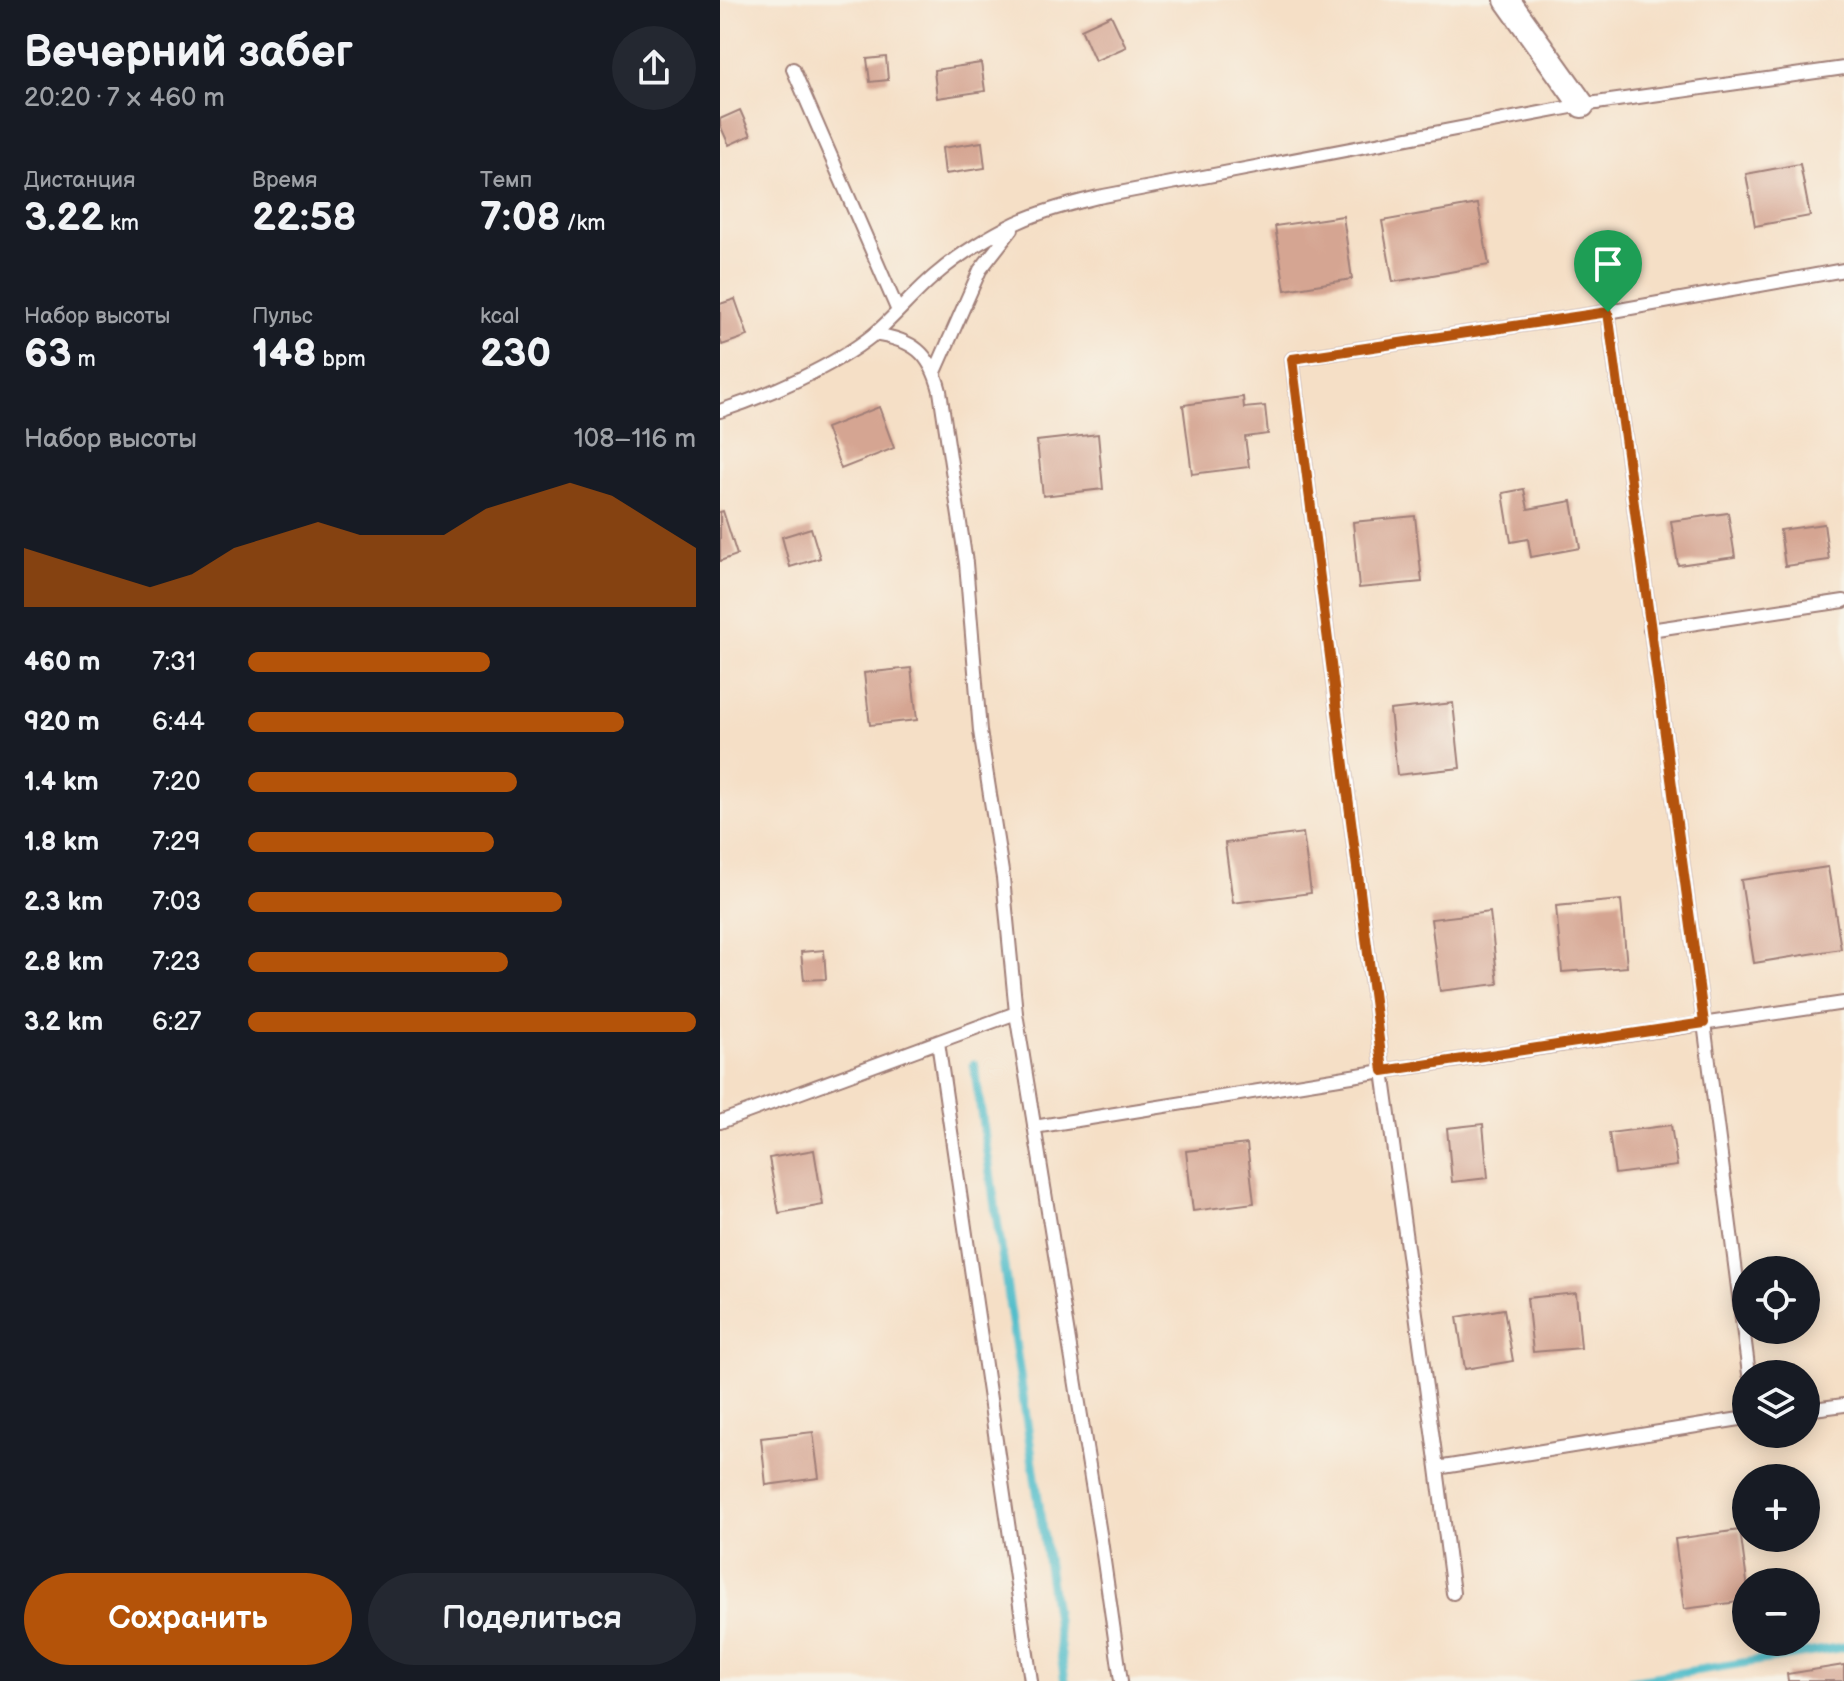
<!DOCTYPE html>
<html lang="ru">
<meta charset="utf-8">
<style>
:root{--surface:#171b24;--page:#242831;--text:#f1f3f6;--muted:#9ea1a6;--accent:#b45309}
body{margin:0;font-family:"Balsamiq Sans",sans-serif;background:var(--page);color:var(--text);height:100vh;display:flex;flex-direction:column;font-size:30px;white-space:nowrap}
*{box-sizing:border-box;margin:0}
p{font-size:26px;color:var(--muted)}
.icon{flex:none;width:44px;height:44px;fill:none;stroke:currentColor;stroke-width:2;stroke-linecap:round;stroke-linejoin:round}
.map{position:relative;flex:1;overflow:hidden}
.panel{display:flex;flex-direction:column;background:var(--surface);width:720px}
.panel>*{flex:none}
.controls{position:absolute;left:1012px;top:1256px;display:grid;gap:16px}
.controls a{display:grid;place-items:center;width:88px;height:88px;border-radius:50%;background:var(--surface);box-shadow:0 4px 20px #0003;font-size:40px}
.pin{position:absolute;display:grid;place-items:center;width:68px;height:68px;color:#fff;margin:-82px -34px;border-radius:50% 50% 50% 0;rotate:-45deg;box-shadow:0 0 8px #0007}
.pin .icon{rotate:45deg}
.round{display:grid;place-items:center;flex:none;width:84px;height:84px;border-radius:42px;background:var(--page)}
.summary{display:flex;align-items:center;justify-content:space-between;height:136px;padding:0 24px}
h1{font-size:44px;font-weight:800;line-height:60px}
.figures{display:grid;grid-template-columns:repeat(3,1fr);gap:12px;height:136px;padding:8px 24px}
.figures div{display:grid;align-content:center}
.figures b{font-size:40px;font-weight:800}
.figures small{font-size:22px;font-weight:400}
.figures p{font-size:22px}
.chart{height:224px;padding:16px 24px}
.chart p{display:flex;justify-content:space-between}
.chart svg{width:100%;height:144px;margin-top:8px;fill:var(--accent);opacity:.7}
.button{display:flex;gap:16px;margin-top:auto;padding:16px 24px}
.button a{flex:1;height:92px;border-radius:48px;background:var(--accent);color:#fff;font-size:32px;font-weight:800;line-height:92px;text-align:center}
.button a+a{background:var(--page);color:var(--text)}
ul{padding:0 24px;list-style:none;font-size:26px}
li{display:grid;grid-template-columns:128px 96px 1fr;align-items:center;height:60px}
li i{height:20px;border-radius:10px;background:var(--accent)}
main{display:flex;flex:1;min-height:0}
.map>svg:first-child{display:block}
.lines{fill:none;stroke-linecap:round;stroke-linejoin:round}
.stream{stroke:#51bdca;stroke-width:9}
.building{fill:#d5a592}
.lane-casing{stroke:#a07f78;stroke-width:16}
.street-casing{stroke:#a07f78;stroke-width:28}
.lane{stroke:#fff;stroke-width:12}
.street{stroke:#fff;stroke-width:24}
.route-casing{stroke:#fff;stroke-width:16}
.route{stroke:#b45309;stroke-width:10}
</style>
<main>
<section class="panel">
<div class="summary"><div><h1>Вечерний забег</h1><p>20:20 · 7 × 460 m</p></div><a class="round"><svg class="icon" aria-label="share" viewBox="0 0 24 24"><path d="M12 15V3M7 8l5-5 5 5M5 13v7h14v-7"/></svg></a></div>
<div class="figures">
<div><p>Дистанция</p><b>3.22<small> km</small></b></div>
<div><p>Время</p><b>22:58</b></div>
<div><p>Темп</p><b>7:08<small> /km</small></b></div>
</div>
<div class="figures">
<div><p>Набор высоты</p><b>63<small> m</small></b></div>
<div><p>Пульс</p><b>148<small> bpm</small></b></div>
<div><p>kcal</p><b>230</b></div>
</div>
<div class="chart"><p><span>Набор высоты</span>108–116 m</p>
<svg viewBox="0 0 160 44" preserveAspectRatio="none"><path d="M0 44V26L10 30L20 34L30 38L40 34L50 26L60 22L70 18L80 22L90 22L100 22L110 14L120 10L130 6L140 10L150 18L160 26V44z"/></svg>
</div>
<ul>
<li><b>460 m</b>7:31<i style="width:54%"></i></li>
<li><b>920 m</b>6:44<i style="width:84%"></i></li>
<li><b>1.4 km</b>7:20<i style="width:60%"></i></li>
<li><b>1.8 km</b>7:29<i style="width:55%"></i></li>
<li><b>2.3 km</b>7:03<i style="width:70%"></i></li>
<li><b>2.8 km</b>7:23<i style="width:58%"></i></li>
<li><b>3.2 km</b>6:27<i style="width:100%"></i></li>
</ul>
<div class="button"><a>Сохранить</a><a>Поделиться</a></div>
</section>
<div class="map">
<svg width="1124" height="1681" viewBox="0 0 1124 1681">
<rect width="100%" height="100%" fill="#f7f3e8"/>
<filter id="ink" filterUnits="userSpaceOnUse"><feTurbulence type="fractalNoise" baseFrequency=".0125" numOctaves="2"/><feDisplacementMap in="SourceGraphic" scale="16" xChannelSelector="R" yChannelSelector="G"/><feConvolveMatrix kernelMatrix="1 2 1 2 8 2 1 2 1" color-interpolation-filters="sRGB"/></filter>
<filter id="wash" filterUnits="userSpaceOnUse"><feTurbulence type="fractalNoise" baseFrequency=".006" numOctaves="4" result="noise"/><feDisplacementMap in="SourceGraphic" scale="32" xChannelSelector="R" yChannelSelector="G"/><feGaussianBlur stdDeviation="1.8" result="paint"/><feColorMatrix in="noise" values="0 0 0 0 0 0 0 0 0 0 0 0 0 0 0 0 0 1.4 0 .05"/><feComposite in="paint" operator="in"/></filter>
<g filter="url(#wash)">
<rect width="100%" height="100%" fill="#f5dfc6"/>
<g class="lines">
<path class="stream" d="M 254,1064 L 345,1681
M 910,1681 L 1124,1647"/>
</g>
<g id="blocks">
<path class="building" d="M 391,15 L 406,47 L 375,61 L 361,29 Z
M 166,57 L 168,80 L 150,82 L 147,59 Z
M 261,63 L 265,91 L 217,98 L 214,70 Z
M 20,110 L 31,135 L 9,145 L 0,125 L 0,119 Z
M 262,142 L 265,168 L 225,174 L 222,148 Z
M 1080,164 L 1090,216 L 1035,226 L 1026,174 Z
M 758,204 L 769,265 L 673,282 L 662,221 Z
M 623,216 L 632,279 L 565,290 L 555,226 Z
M 15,299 L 28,336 L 2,345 L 0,339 L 0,304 Z
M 523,397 L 524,408 L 545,406 L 548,434 L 525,437 L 529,467 L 472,474 L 463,405 Z
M 159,407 L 174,448 L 121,469 L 106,428 Z
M 378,434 L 383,489 L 323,496 L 317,441 Z
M 804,489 L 808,509 L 852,501 L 860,548 L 811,557 L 808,539 L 791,542 L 783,493 Z
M 3,511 L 17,555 L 0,561 L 0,512 Z
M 1008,513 L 1015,557 L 958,565 L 951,521 Z
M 695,516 L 702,582 L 639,588 L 633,522 Z
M 1104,524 L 1109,560 L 1065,566 L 1060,530 Z
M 91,528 L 100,558 L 70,567 L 62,537 Z
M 191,668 L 197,720 L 150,725 L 144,673 Z
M 733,703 L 740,768 L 677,775 L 670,710 Z
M 583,833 L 591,893 L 513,903 L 505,843 Z
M 1108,867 L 1121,949 L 1034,963 L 1021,880 Z
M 901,900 L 907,967 L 842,972 L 836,906 Z
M 770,912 L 778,984 L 720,991 L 711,919 Z
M 104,950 L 106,979 L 84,980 L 81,952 Z
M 763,1124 L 768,1178 L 732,1182 L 727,1128 Z
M 951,1125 L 957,1166 L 895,1174 L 889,1133 Z
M 527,1144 L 534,1203 L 473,1211 L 466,1151 Z
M 94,1150 L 103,1205 L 59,1213 L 49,1158 Z
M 856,1293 L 861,1348 L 813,1352 L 807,1298 Z
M 784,1309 L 793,1361 L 745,1369 L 737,1317 Z
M 93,1432 L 99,1478 L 46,1485 L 41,1438 Z
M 1020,1530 L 1027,1582 L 1026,1601 L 964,1609 L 955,1539 Z
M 1124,1665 L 1124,1681 L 1068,1681 L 1067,1674 Z"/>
</g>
</g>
<g filter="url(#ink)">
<use href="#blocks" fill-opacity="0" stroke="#a07f78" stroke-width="2"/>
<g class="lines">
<defs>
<path id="lane" d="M 73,69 L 178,311
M 1124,270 L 888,312 L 572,359 L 663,1071 L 1124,1003
M 888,312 L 984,1023 L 1029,1374
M 154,334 C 193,340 210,352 220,391 L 246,563 L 260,731 L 283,878 L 296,1013 L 381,1540 L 401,1681
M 215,372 L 260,270 L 292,229
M 0,411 C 48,395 113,367 153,335 C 176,316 195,291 219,272 C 240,254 271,235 296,223 C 322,211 350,204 378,197 L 862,105 L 1124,68
M 930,630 L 1124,601
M 218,1042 L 311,1681
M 0,1122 L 296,1013
M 314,1127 L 663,1071 L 717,1468 L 1026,1418
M 1086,1410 L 1124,1405
M 717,1468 L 733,1593"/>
<path id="street" d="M 787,0 L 862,105"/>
</defs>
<use href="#lane" class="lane-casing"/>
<use href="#street" class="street-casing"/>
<use href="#lane" class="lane"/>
<use href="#street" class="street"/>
</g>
</g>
<g class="lines" filter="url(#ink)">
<defs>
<path id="route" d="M 888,312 L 984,1023 L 663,1071 L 572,359 Z"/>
</defs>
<use href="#route" class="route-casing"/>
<use href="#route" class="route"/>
</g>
</svg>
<div class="controls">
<a><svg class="icon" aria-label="locate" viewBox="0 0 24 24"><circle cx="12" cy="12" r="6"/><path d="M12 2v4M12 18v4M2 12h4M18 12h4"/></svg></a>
<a><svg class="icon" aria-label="layers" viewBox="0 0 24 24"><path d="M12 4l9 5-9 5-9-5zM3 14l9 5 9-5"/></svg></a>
<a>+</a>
<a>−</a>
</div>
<div class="pin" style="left:888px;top:312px;background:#1e9e55"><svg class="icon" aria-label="arrive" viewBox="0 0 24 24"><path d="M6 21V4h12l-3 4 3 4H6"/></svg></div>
</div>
</main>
